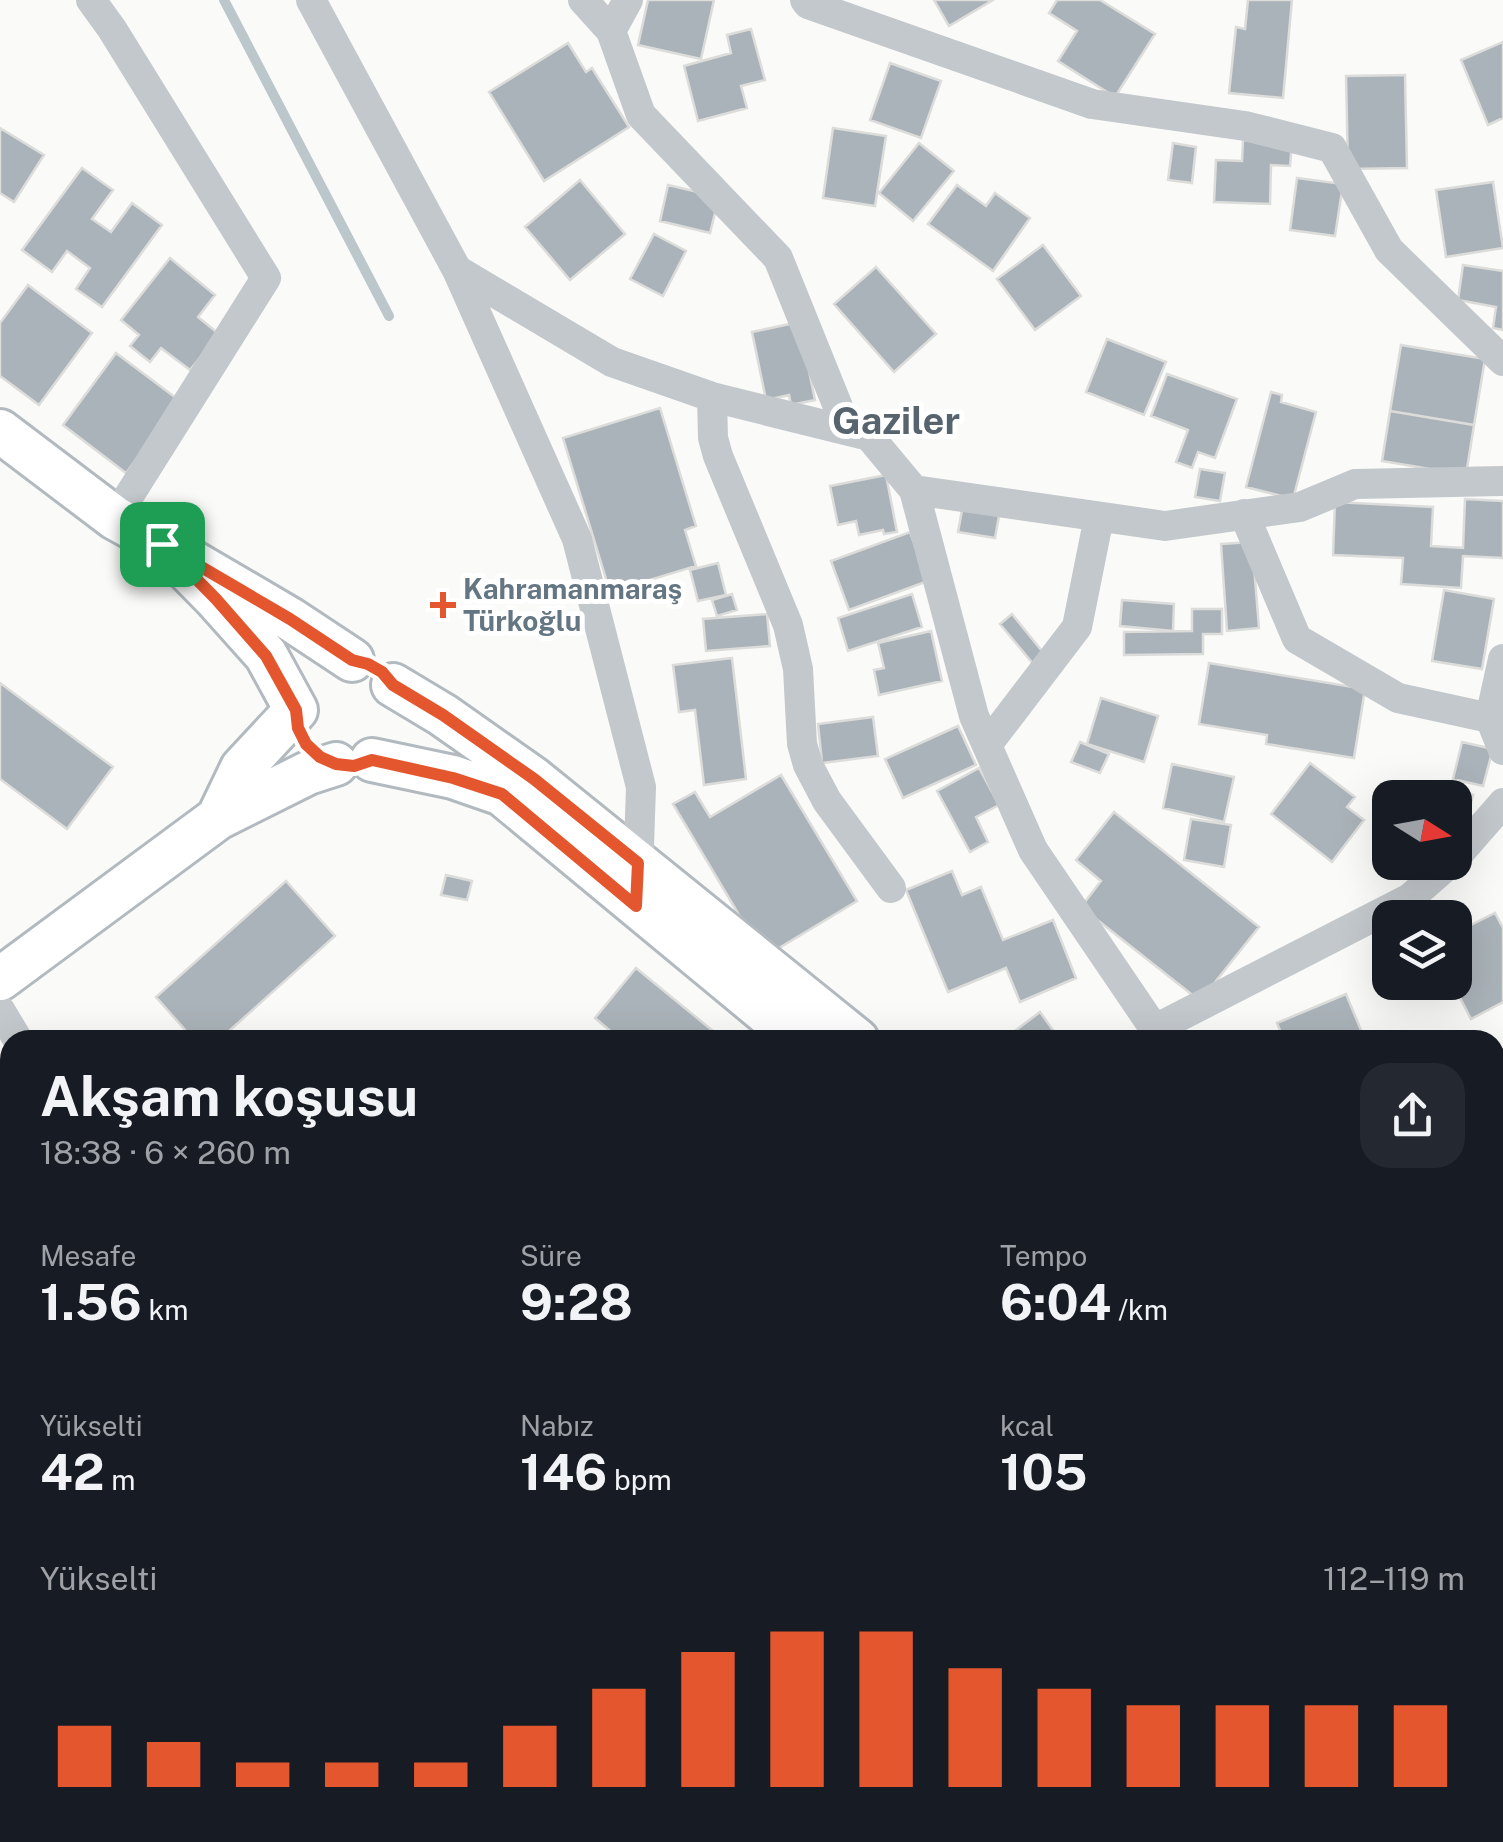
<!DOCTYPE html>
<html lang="tr">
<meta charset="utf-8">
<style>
:root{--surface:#171b24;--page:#242831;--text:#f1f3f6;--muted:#9ea1a6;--accent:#e4572e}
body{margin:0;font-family:"Public Sans",sans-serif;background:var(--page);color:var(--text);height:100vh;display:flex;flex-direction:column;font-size:38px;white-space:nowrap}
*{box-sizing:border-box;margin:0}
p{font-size:32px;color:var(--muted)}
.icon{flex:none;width:55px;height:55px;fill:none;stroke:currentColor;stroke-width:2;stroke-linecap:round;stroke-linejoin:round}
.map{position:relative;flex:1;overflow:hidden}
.sheet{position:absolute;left:0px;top:1030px;width:1505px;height:812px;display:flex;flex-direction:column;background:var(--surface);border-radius:30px 30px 0 0;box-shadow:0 10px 40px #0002}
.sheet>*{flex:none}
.needle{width:65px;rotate:101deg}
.buttons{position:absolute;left:1372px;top:780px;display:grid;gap:20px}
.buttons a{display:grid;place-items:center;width:100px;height:100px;border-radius:20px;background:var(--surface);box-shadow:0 10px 40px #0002;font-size:50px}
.pin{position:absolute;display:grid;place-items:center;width:85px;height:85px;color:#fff;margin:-42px;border-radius:20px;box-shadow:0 5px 15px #0006}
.round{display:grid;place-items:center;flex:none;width:105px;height:105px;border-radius:30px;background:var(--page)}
.summary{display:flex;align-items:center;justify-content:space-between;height:170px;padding:0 40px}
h1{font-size:55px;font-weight:700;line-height:75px}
.metrics{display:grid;grid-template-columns:repeat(3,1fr);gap:15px;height:170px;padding:10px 40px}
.metrics div{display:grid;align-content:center}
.metrics b{font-size:50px;font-weight:700}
.metrics small{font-size:28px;font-weight:400}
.metrics p{font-size:28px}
.chart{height:280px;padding:20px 40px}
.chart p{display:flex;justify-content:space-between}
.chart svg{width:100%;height:180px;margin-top:10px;stroke:var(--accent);stroke-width:6}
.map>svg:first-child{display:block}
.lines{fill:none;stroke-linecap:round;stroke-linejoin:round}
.stream{stroke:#bbc7cb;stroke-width:10}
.building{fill:#aab3b9;stroke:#dcdcda;stroke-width:2.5}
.secondary-casing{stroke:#b3babf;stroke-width:48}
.street{stroke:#c3c8cc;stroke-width:30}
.secondary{stroke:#fff;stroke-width:42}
.route-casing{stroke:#fff;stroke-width:20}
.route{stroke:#e4572e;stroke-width:12}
.poi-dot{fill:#e4572e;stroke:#fff;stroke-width:4}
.labels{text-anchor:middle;stroke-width:10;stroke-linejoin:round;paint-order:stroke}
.poi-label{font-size:28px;font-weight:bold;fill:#657683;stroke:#fff;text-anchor:start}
.district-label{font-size:38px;font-weight:bold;fill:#57646e;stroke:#fff}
</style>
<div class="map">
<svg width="1503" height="1842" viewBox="0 0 1503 1842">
<rect width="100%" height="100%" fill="#fafaf8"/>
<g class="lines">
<path class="stream" d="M 224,0 L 389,316
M 827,1832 L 832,1842"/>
</g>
<path class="building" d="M 648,0 L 714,0 L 701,59 L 638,45 Z
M 934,0 L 993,0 L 949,26 Z
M 1057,0 L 1100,0 L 1155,34 L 1115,97 L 1058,61 L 1077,31 L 1049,13 Z
M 1248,0 L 1292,0 L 1283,98 L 1229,93 L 1236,27 L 1245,29 Z
M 751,29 L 765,80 L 741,86 L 747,108 L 698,121 L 684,66 L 731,53 L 727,35 Z
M 1503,42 L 1503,118 L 1488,125 L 1461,60 Z
M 568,43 L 586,72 L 592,68 L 629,127 L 544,181 L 489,92 Z
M 890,63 L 941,81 L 921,138 L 870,120 Z
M 1405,75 L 1407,168 L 1348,169 L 1346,76 Z
M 0,128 L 44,155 L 14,202 L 0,193 Z
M 833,128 L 886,136 L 875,206 L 823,198 Z
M 1243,140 L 1292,142 L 1290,166 L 1271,165 L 1270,204 L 1214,202 L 1216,160 L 1242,161 Z
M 919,143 L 954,171 L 913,221 L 879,193 Z
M 1173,143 L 1196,147 L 1192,183 L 1168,180 Z
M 82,168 L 113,190 L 92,219 L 111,232 L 132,203 L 162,225 L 102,307 L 76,289 L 90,268 L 67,251 L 52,272 L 22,250 Z
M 1297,178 L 1343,184 L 1335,236 L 1290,230 Z
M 580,180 L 625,234 L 570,280 L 525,227 Z
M 1493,182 L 1503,248 L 1446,257 L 1436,190 Z
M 668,185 L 719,197 L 710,233 L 660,221 Z
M 957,185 L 986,206 L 995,193 L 1030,218 L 993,271 L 928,224 Z
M 654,234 L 686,251 L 663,296 L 630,279 Z
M 1043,245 L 1081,296 L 1035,330 L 997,279 Z
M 170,258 L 215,295 L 198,317 L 219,334 L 190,370 L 161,348 L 150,362 L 130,346 L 139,335 L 121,320 Z
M 1463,265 L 1503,271 L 1503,330 L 1493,328 L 1496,307 L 1458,300 Z
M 876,267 L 936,334 L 894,372 L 834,304 Z
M 28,285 L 92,333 L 39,405 L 0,376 L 0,323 Z
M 799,322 L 815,400 L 791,405 L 789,395 L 766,400 L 752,332 Z
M 1107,339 L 1166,362 L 1144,415 L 1086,392 Z
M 1401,345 L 1485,359 L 1474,425 L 1390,411 Z
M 116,353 L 180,401 L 126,473 L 63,425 Z
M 1167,374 L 1237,399 L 1215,458 L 1198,452 L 1192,468 L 1176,462 L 1188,430 L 1151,416 Z
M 1271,392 L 1282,395 L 1281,402 L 1316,412 L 1293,499 L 1246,487 Z
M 660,408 L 696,526 L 685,530 L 696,566 L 610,592 L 563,438 Z
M 1390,411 L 1474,425 L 1466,475 L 1382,461 Z
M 1200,469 L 1225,473 L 1220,501 L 1195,497 Z
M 886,475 L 897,532 L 884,534 L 883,530 L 859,535 L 856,521 L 838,525 L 830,486 Z
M 964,499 L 1001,505 L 995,538 L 958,532 Z
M 1465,499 L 1503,501 L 1503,558 L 1463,556 L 1461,588 L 1401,584 L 1403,558 L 1333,555 L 1335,502 L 1433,507 L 1431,546 L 1463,548 Z
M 910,532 L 928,581 L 849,610 L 831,561 Z
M 1252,542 L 1259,628 L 1227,631 L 1221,544 Z
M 718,563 L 726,595 L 698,601 L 690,570 Z
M 1444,590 L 1494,599 L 1482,669 L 1432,661 Z
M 732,594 L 737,610 L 717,616 L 712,600 Z
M 912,594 L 922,627 L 848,651 L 838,618 Z
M 1122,600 L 1174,604 L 1173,631 L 1120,626 Z
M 1192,609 L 1222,609 L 1222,634 L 1203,634 L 1203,654 L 1124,655 L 1124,632 L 1192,631 Z
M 767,614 L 770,646 L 706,651 L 703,619 Z
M 1012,614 L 1046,656 L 1035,666 L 1000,624 Z
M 931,631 L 942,681 L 879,695 L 874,670 L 884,668 L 878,643 Z
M 732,658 L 746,779 L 704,785 L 695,710 L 679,712 L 673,665 Z
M 1209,663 L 1365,689 L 1354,758 L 1266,744 L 1267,735 L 1199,724 Z
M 0,683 L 113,767 L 67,829 L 0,779 Z
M 1101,698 L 1158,716 L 1144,762 L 1087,744 Z
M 873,717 L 878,756 L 822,763 L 818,724 Z
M 958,726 L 976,765 L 903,798 L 885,759 Z
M 1080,742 L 1109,754 L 1100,773 L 1071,762 Z
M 1462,742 L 1493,749 L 1483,786 L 1453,779 Z
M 1310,763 L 1355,797 L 1347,807 L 1364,820 L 1332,862 L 1271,814 Z
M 1172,764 L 1234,777 L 1224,822 L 1163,808 Z
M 979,768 L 999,805 L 976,817 L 988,842 L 970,852 L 937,791 Z
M 781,775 L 857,901 L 764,957 L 673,804 L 695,792 L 710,817 Z
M 1430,784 L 1473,795 L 1460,847 L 1455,846 L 1455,798 L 1426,798 Z
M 1114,812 L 1259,927 L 1200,1001 L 1081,907 L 1101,881 L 1076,860 Z
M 1191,819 L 1231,825 L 1224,867 L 1184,860 Z
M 1401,862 L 1433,862 L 1422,883 L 1397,869 Z
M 952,871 L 962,895 L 981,887 L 1003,940 L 1053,920 L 1076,978 L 1020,1002 L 1006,968 L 948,992 L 906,890 Z
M 446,875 L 472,881 L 467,900 L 441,895 Z
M 286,881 L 335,936 L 219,1040 L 194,1040 L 156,997 Z
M 1495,913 L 1503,928 L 1503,1002 L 1471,1019 L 1452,982 L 1455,982 L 1455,933 Z
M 636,968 L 724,1040 L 621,1040 L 595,1018 Z
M 1346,994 L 1365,1040 L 1284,1040 L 1277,1023 Z
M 1040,1012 L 1060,1040 L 1003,1040 Z
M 10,1123 L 10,1210 L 0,1218 L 0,1131 Z
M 1503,1124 L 1503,1174 L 1495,1176 L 1495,1126 Z
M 1495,1291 L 1503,1296 L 1503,1347 L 1495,1342 Z
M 1495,1462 L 1503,1469 L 1503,1549 L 1497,1557 L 1495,1555 Z
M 1503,1787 L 1503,1842 L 1491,1832 L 1495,1832 L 1495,1798 Z"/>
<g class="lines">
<defs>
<path id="secondary" d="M 0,431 L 115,518 L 162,544
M 393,685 L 443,715 L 534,779 L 857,1040
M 372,760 L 453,777 L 502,794 L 799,1040
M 218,818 L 242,768 L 296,710 L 266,655 L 216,599 L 162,544 L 290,619 L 352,660
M 0,979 L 218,818 L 308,773 L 336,764
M 1495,1588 L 1503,1577
M 1495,1649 L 1503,1656"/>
</defs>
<use href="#secondary" class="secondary-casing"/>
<path class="street" d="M 91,0 L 112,29 L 266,278 L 115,518
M 311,0 L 457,270 L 577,539 L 641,787 L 638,876
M 583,0 L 611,31
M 628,0 L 611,31 L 641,115 L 778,258 L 847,429
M 805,0 L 808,4 L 1092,104 L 1245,126 L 1332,148 L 1389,250 L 1503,361
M 457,270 L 612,362 L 712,397 L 869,436 L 914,490 L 974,716 L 1033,850 L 1162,1040
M 712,397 L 713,438 L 718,456 L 788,625 L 798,669 L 802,744 L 808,765 L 827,801 L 891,888
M 914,490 L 1165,526 L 1300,507 L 1355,484 L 1503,481
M 1244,514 L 1297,639 L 1398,698 L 1490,718
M 1503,659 L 1490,718 L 1503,750
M 987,745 L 1077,627 L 1099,517
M 1455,858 L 1503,803
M 0,1010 L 18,1040
M 1153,1030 L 1410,898 L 1451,862
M 1495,1240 L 1503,1241
M 0,1373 L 10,1389
M 0,1558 L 10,1554
M 400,1832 L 403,1842
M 918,1832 L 921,1842
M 0,1838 L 17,1832
M 72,1842 L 73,1832
M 947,1842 L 955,1832
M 1254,1842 L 1266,1832"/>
<use href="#secondary" class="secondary"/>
</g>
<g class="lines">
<defs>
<path id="route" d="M 162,544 L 290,619 L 352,660 L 368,664 L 382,672 L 393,685 L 443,715 L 534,779 L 638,863 L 636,906 L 502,794 L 453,778 L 372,760 L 354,766 L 336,764 L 320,757 L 306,744 L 298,728 L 296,710 L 266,656 L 216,599 Z"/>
</defs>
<use href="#route" class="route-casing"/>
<use href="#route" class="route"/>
</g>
<path class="poi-dot" d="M438 590h10v10h10v10h-10v10h-10v-10h-10v-10h10z"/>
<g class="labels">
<g class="poi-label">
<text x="463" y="599">Kahramanmaraş<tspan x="463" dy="32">Türkoğlu</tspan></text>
</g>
<g class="district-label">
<text x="896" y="434">Gaziler</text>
</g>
</g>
</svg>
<div class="buttons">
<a><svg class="needle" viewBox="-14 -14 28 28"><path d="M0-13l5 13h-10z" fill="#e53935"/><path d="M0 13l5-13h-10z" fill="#9ea1a6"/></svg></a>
<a><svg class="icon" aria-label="layers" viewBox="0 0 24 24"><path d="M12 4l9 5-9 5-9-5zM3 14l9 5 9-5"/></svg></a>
</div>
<div class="pin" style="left:162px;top:544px;background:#1e9e55"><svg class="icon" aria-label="arrive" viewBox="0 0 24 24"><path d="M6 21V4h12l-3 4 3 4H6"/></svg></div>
<section class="sheet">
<div class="summary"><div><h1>Akşam koşusu</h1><p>18:38 · 6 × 260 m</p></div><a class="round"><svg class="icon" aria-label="share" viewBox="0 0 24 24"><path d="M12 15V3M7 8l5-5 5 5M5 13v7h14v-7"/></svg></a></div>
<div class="metrics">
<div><p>Mesafe</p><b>1.56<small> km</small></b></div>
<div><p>Süre</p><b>9:28</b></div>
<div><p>Tempo</p><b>6:04<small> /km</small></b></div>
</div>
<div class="metrics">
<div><p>Yükselti</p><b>42<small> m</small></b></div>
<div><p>Nabız</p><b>146<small> bpm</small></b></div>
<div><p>kcal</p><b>105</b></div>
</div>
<div class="chart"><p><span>Yükselti</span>112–119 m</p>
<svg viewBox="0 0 160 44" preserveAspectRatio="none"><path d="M5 44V29M15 44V33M25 44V38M35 44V38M45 44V38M55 44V29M65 44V20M75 44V11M85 44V6M95 44V6M105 44V15M115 44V20M125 44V24M135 44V24M145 44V24M155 44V24"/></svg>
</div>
</section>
</div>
